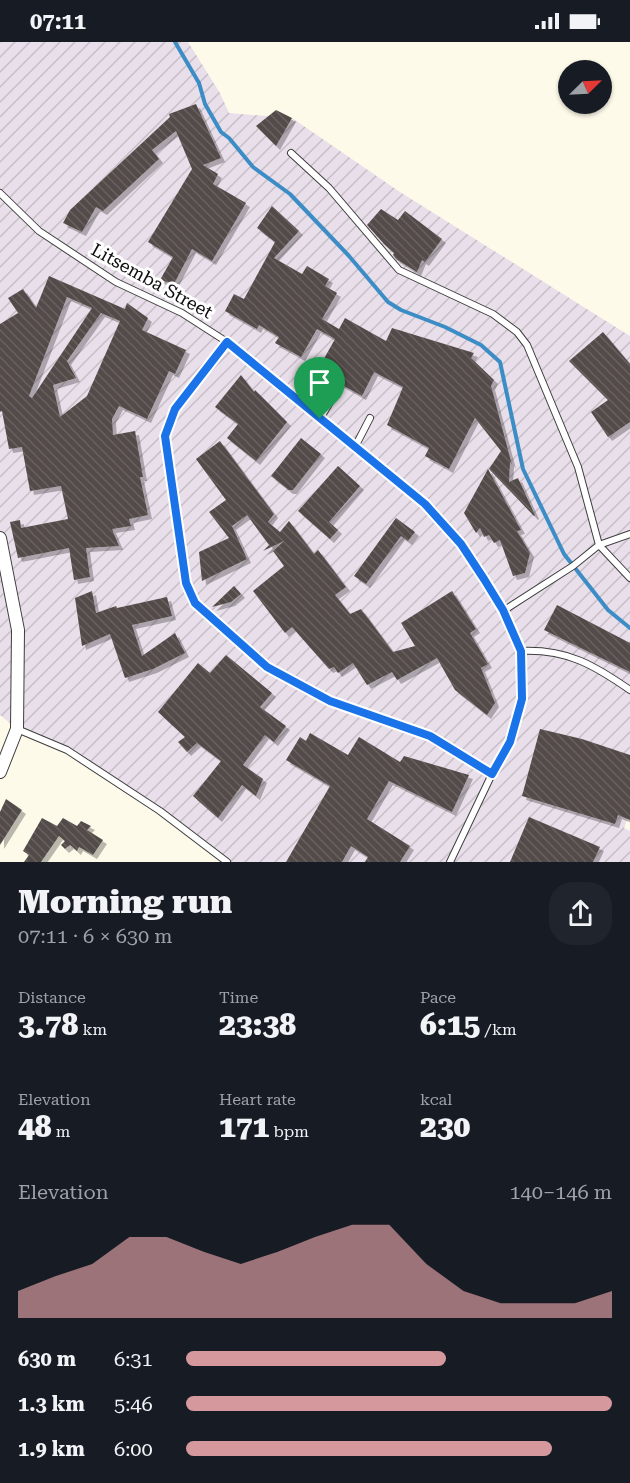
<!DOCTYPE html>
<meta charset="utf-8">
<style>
:root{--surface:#171b24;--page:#20242c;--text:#f1f3f6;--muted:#9ea1a6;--accent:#d5999d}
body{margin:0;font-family:"Roboto Serif",serif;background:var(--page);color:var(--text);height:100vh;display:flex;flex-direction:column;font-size:22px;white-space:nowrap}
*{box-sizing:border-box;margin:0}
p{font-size:20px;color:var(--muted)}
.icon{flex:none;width:33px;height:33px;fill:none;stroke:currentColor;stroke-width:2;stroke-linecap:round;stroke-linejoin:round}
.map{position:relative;height:820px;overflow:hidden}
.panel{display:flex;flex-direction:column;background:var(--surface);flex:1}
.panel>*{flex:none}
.needle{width:39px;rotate:66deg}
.buttons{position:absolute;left:558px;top:18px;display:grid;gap:12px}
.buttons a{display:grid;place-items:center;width:54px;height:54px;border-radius:50%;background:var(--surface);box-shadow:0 2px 4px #0004;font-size:30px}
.pin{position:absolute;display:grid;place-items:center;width:51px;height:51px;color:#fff;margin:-62px -26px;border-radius:50% 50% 50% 0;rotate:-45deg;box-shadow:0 0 6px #0007}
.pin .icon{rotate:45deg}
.round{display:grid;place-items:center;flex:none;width:63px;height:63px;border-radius:24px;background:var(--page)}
.overview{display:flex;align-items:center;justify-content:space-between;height:102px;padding:0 18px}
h1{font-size:33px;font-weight:800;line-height:45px}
.figures{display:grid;grid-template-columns:repeat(3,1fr);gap:9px;height:102px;padding:6px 18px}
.figures div{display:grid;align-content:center}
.figures b{font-size:30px;font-weight:800}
.figures small{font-size:16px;font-weight:400}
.figures p{font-size:16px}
.chart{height:168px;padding:12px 18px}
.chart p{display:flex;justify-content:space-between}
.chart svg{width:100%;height:108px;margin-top:6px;fill:var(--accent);opacity:.7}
ul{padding:0 18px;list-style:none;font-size:20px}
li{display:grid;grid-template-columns:96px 72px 1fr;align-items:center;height:45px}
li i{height:15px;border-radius:8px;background:var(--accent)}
.status{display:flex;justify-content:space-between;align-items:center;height:42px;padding:0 30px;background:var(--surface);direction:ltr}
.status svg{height:16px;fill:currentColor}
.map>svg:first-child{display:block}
.industrial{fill:url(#industrial-furrows)}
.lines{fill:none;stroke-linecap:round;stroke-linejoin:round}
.stream{stroke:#3c8dc6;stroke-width:4}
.building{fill:url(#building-back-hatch);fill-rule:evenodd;filter:url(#shadow)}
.lane-casing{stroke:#3e3e3e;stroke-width:8}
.street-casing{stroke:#3e3e3e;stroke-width:14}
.lane{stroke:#fff;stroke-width:6}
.street{stroke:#fff;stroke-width:12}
.route-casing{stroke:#fff;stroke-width:12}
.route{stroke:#1a73e8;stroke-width:8}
.labels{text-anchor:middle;stroke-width:6;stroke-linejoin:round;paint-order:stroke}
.street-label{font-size:18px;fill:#0b0b0b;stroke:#fff}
</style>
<div class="status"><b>07:11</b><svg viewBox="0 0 49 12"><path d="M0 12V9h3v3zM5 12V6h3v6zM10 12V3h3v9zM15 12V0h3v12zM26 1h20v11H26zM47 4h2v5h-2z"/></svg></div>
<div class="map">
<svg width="630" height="820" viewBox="0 0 630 820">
<defs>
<pattern id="industrial-furrows" width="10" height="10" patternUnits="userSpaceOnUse" patternTransform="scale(1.5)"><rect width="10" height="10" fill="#e9dfea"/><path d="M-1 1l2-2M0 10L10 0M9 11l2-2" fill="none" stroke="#c6bec7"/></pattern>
<pattern id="building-back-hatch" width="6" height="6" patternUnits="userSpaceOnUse" patternTransform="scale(1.5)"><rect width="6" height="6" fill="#534c48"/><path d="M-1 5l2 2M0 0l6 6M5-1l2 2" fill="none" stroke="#67615e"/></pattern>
<filter id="shadow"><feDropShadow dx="4" dy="4" stdDeviation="0" flood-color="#0004"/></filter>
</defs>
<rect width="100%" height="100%" fill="#fefaea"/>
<path class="industrial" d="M 0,0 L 188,0 L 220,51 L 229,71 L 292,76 L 400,150 L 630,294 L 630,770 L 624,786 L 630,789 L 630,820 L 227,820 L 160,769 L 67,709 L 17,687 L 0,673 Z"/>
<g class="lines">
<path class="stream" d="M 175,0 L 199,41 L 205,62 L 221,90 L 229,96 L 253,125 L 290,152 L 349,214 L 388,260 L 401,268 L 445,285 L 481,303 L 500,320 L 523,427 L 564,512 L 608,568 L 630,586"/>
</g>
<path class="building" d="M 196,62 L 221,116 L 203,123 L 218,132 L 213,142 L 246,161 L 212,219 L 192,207 L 174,242 L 160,238 L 173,215 L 148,200 L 192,127 L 176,89 L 152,108 L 159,117 L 103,169 L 96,165 L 82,190 L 63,181 L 70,168 L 170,75 L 169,72 Z
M 276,68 L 292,76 L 276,104 L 256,84 Z
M 272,164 L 299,189 L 274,216 L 302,232 L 307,224 L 329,237 L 325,244 L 337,251 L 322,277 L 339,287 L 345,276 L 386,299 L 392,286 L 474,311 L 471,316 L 494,338 L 491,344 L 512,423 L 510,420 L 509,440 L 518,436 L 535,473 L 534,474 L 489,427 L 501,409 L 475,376 L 449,427 L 425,414 L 429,406 L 387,383 L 403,345 L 374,330 L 362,354 L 317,329 L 335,297 L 317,287 L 301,315 L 275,301 L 279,295 L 259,283 L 257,287 L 225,269 L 234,252 L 244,257 L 275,200 L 257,186 Z
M 381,167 L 398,178 L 405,169 L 442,197 L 425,220 L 422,218 L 417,230 L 396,217 L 393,213 L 394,211 L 385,203 L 367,183 Z
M 49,234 L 125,267 L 127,261 L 148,276 L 142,288 L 186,308 L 175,332 L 169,329 L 147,377 L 119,364 L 112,377 L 113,393 L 135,389 L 143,435 L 140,435 L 148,473 L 129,477 L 131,484 L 112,487 L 119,504 L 86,506 L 90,535 L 74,538 L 69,506 L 18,516 L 10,480 L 20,478 L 21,486 L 68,477 L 61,444 L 30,449 L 22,405 L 9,407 L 2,369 L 0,370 L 0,282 L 18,271 L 8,256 L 23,247 L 36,266 ZM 67,255 L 92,266 L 32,356 L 29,354 ZM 101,271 L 120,279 L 87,354 L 60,375 L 53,343 L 76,336 L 67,319 Z
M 603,290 L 630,322 L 630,380 L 608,395 L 591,370 L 608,358 L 569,319 Z
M 241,333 L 254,350 L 255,348 L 287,380 L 256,419 L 227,396 L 238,382 L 215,365 Z
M 301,396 L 321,412 L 293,448 L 289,448 L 271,434 Z
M 220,399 L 274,472 L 268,480 L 280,490 L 289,479 L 314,512 L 318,508 L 346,545 L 335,553 L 350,572 L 361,567 L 393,610 L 415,604 L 401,581 L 452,549 L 476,587 L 470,591 L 488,622 L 481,626 L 495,661 L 487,673 L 455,648 L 437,616 L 397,638 L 392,630 L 367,643 L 353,621 L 338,631 L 334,625 L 329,627 L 292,585 L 285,591 L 253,549 L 284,524 L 273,509 L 284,499 L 263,509 L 269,503 L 247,473 L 232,484 L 247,517 L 202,539 L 199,510 L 229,496 L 209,470 L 226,458 L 196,417 Z
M 338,424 L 360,444 L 329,480 L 338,488 L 330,497 L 298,469 Z
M 488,427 L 521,488 L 517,489 L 530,511 L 525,531 L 513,534 L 500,498 L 494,501 L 489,493 L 484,495 L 480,486 L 476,491 L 464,471 Z
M 396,476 L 415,490 L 408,499 L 401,494 L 366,542 L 354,534 Z
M 234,544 L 241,552 L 231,560 L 212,565 Z
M 92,549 L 96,571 L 116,564 L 117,566 L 167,555 L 172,574 L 132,583 L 142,614 L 175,591 L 185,611 L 153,627 L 125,636 L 110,592 L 82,604 L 75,556 Z
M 557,563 L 630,601 L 630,630 L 544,588 Z
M 226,613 L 272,651 L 260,665 L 286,684 L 274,700 L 265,693 L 243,723 L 263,737 L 256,754 L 242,743 L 218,776 L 193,754 L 221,719 L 197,701 L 187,710 L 178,700 L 185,695 L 158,670 L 198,621 L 210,631 Z
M 540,687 L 582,697 L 630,713 L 630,778 L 618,773 L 615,782 L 522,754 Z
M 310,691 L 348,713 L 359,695 L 400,720 L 404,714 L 469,733 L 452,770 L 389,739 L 367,777 L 410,804 L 400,820 L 365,820 L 368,815 L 351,804 L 342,820 L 286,820 L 330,744 L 286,718 L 300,695 L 306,699 Z
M 6,757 L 22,768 L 0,803 L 0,770 Z
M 529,775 L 600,805 L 593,820 L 510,820 Z
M 42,776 L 57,784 L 63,776 L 77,784 L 81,779 L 91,784 L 87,788 L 103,798 L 93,813 L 79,805 L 77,809 L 70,803 L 65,807 L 61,803 L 65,799 L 59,794 L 41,820 L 24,820 L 29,813 L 23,809 Z"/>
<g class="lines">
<defs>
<path id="lane" d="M 291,111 L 329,146 L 399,228 L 493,272 L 517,290 L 527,303 L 578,425 L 599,503 L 630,536
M 0,151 L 39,189 L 116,240 L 182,271 L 227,300 L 425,462 L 461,502 L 503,569 L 521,609 L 522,657 L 510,700 L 492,732 L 450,820
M 227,300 L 175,367 L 165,394 L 186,541 L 195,561 L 266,625 L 330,659 L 430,694 L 492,732
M 320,377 L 332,357
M 355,405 L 370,376
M 503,569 L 573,524 L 599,503 L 630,492
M 521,609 C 567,607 594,623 630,648
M 17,687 L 67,708 L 160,769 L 227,820"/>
<path id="street" d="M 0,496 L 18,588 L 17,687 L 0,730"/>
</defs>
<use href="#lane" class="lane-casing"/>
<use href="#street" class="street-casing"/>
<use href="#lane" class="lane"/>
<use href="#street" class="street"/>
</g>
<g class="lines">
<defs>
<path id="route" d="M 227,300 L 425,462 L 461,502 L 484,537 L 503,568 L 521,609 L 522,657 L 510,700 L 492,732 L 430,694 L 330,659 L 267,625 L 195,561 L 186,541 L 165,394 L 175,367 Z"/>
</defs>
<use href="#route" class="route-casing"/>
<use href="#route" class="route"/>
</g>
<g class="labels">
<g class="street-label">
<text transform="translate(152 239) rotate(29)" y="6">Litsemba Street</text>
</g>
</g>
</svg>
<div class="buttons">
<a><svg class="needle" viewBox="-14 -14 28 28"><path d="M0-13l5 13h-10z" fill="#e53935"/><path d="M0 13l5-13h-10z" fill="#9ea1a6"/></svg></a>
</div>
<div class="pin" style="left:320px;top:377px;background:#1e9e55"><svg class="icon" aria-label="arrive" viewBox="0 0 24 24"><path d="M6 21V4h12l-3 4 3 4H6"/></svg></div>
</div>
<section class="panel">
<div class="overview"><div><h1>Morning run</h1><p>07:11 · 6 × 630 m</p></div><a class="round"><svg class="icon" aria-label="share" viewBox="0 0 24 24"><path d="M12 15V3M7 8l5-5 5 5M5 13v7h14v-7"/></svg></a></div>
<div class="figures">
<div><p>Distance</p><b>3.78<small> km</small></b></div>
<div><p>Time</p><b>23:38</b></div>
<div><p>Pace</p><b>6:15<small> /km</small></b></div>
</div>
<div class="figures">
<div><p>Elevation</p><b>48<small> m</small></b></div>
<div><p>Heart rate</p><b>171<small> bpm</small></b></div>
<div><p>kcal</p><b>230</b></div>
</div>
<div class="chart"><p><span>Elevation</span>140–146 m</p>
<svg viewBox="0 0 160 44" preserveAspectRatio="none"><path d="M0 44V33L10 27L20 22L30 11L40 11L50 17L60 22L70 17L80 11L90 6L100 6L110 22L120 33L130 38L140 38L150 38L160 33V44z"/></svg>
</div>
<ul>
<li><b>630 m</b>6:31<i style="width:61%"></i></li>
<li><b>1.3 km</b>5:46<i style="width:100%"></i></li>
<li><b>1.9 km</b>6:00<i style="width:86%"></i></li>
</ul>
</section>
